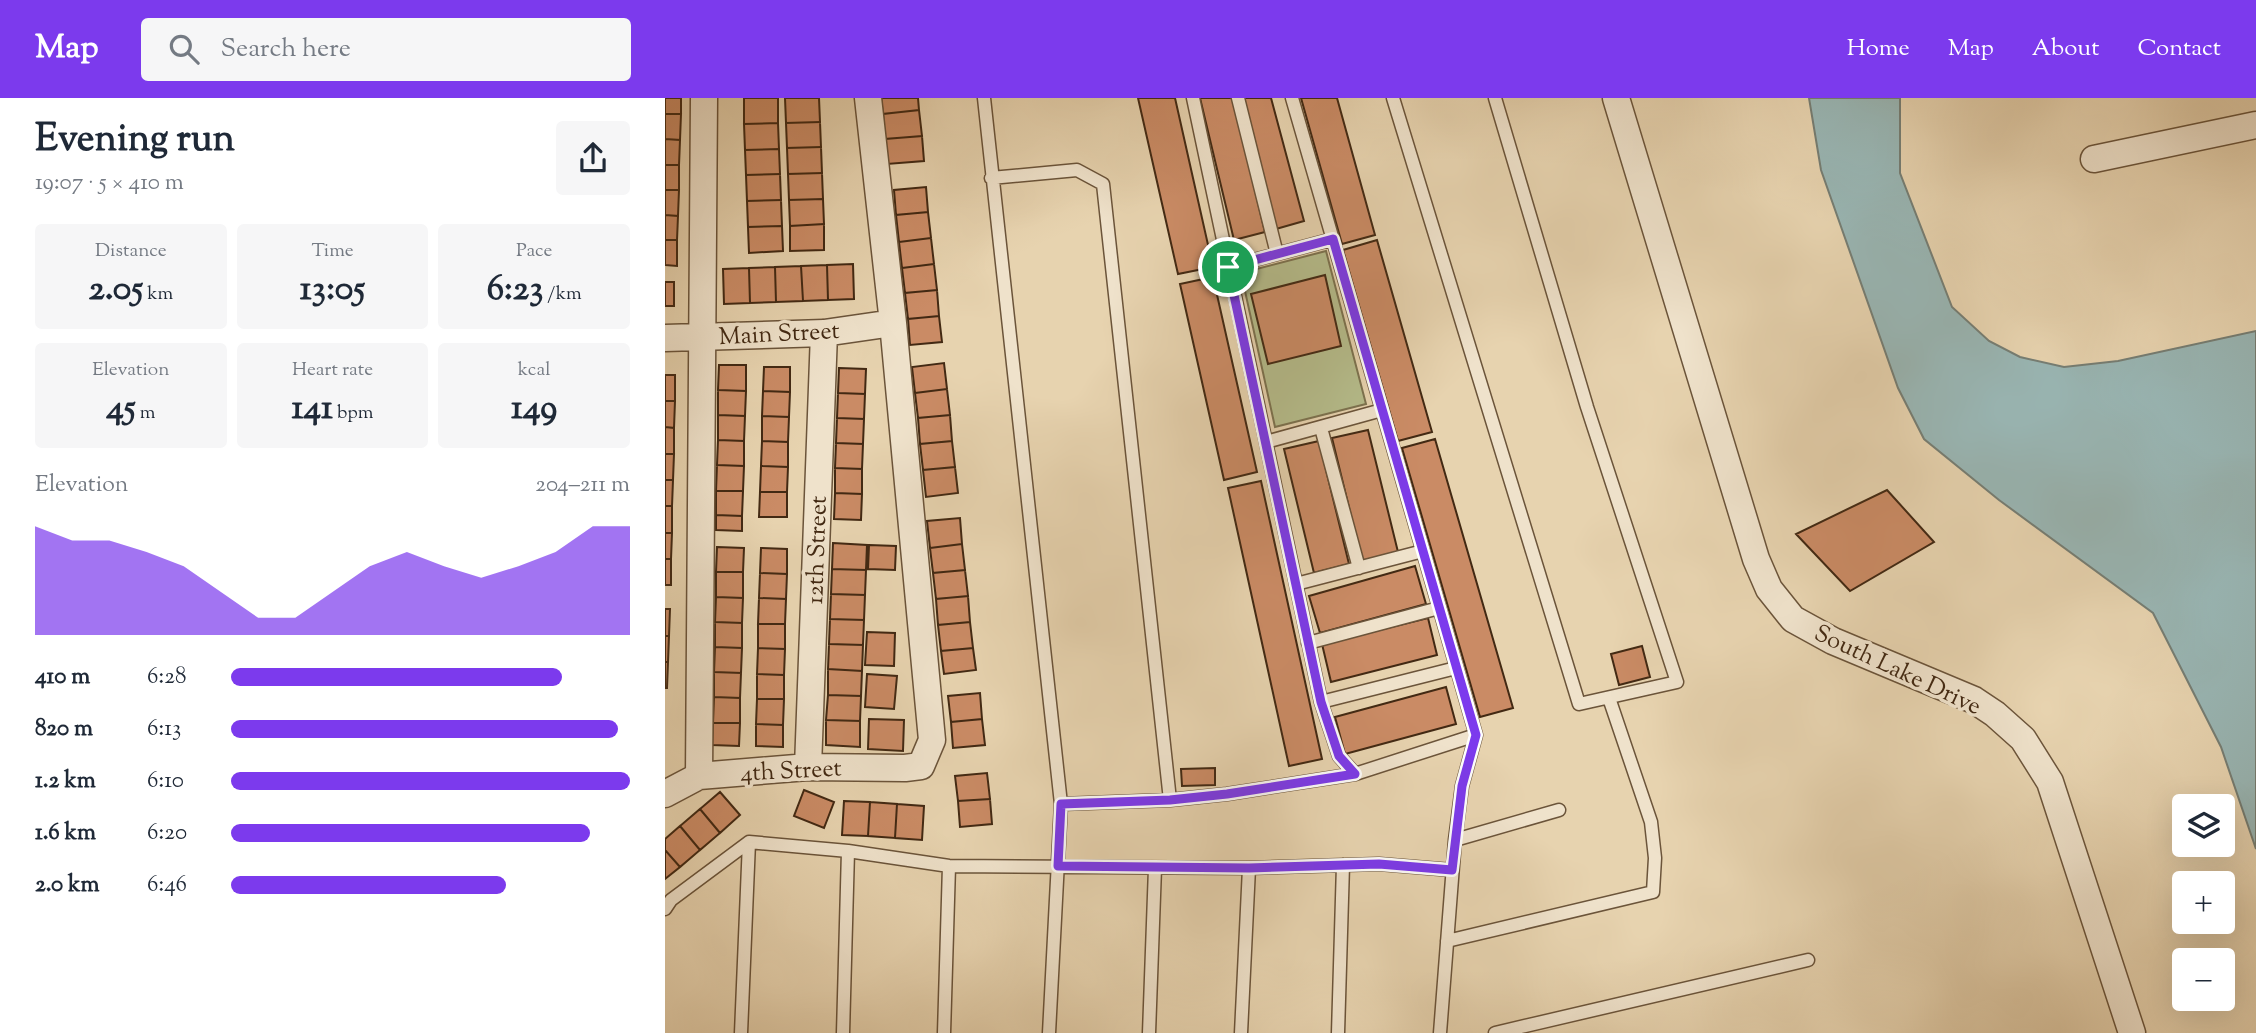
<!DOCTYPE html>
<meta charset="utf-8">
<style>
:root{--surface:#fff;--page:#f6f6f7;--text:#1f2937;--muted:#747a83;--accent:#7c3aed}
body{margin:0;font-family:"Sorts Mill Goudy",serif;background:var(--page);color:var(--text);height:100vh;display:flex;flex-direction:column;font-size:26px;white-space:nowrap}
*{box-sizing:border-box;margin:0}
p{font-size:23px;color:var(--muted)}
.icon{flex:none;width:38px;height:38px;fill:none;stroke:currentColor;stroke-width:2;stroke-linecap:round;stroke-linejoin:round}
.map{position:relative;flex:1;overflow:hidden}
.sheet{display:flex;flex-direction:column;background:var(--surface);width:665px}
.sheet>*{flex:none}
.tools{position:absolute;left:1507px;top:696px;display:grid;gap:14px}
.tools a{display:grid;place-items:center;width:63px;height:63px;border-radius:7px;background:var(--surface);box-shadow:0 7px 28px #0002;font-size:35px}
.pin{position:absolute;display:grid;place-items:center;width:60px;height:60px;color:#fff;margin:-30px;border:4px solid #fff;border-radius:50%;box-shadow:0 2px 7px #0007}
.round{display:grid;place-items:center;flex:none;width:74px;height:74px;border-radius:7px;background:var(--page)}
.overview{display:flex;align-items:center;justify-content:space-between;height:119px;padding:0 35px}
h1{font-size:38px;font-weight:800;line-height:52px}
.stats{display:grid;grid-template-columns:repeat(3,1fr);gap:10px;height:119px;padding:7px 35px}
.stats div{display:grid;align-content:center;border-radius:7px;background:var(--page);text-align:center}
.stats b{font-size:35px;font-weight:800}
.stats small{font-size:19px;font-weight:400}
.stats p{font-size:19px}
.chart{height:196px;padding:14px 35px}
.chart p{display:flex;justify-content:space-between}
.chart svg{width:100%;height:126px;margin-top:7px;fill:var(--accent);opacity:.7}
ul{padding:0 35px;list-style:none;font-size:23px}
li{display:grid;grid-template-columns:112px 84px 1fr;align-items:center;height:52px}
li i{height:18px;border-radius:9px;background:var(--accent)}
header{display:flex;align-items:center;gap:42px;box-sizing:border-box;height:98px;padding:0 35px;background:var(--accent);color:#fff}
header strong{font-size:33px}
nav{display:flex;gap:38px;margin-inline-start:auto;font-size:24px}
.search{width:490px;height:63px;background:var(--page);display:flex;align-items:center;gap:18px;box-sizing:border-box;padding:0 24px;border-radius:7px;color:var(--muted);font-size:26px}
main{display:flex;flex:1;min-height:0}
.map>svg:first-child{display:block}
.green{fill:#b5bc8b;stroke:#7c724f;stroke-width:2}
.water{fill:#99b6b4;stroke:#767e74;stroke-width:2}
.building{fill:#ca8b65;stroke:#422913;stroke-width:2}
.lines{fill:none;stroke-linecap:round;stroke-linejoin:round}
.service-casing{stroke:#6b543a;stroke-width:15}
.minor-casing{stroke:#6b543a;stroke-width:29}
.service{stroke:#efe2cb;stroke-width:12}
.minor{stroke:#efe2cb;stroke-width:26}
.route-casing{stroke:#fff;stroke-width:14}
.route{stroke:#7c3aed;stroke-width:9}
.labels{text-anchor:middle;stroke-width:7;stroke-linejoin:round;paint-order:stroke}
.street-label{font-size:24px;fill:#422913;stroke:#efe2cb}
</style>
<header>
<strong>Map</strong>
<div class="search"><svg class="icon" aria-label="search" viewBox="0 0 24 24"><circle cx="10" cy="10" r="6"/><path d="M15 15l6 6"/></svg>Search here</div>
<nav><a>Home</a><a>Map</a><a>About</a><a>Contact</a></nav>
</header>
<main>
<section class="sheet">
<div class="overview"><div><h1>Evening run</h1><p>19:07 · 5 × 410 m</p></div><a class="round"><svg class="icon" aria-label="share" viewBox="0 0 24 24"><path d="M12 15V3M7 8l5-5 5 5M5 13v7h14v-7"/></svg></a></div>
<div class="stats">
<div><p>Distance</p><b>2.05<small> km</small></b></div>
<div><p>Time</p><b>13:05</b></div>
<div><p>Pace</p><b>6:23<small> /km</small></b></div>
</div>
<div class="stats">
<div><p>Elevation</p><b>45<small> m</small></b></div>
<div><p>Heart rate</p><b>141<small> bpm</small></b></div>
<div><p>kcal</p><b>149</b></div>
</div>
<div class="chart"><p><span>Elevation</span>204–211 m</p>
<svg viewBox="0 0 160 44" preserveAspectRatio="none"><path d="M0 44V6L10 11L20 11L30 15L40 20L50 29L60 38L70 38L80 29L90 20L100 15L110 20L120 24L130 20L140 15L150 6L160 6V44z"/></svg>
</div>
<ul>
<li><b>410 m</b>6:28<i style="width:83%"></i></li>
<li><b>820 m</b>6:13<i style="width:97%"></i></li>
<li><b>1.2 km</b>6:10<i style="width:100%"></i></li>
<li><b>1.6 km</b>6:20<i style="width:90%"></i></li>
<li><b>2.0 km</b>6:46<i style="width:69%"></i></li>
</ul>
</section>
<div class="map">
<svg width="1591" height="935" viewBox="0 0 1591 935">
<rect width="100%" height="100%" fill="#e7d3af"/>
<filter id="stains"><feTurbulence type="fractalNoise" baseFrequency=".00286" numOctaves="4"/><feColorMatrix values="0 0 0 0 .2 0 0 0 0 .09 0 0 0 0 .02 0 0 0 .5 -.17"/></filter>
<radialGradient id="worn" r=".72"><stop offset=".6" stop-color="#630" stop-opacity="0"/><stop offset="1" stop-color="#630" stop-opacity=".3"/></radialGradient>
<path class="green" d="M 661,153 L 701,306 L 610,329 L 576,175 Z"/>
<path class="water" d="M 1144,0 L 1235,0 L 1235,75 L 1287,209 L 1324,243 L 1355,259 L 1399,269 L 1453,263 L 1591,233 L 1591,751 L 1556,649 L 1488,515 L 1334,402 L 1259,341 L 1233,290 L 1156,72 Z"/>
<path class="building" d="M 0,0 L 16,0 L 16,16 L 0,16 Z
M 79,0 L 113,0 L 113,25 L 79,26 Z
M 120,0 L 154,0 L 155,24 L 121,25 Z
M 216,0 L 253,0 L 254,12 L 218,16 Z
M 473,0 L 510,0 L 548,169 L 513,176 Z
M 535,0 L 568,0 L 600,134 L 569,142 Z
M 577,0 L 606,0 L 639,123 L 611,131 Z
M 636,0 L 672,0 L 710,137 L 677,146 Z
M 254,12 L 257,38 L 220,41 L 218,16 Z
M 0,16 L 16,16 L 15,42 L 0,41 Z
M 155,24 L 156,49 L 122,50 L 121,25 Z
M 113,25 L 114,51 L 80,52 L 79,26 Z
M 257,38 L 259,63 L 222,66 L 220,41 Z
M 0,41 L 15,42 L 14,67 L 0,67 Z
M 156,49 L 157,75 L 123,76 L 122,50 Z
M 114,51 L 115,76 L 81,77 L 80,52 Z
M 0,67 L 14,67 L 14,92 L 0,92 Z
M 157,75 L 158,101 L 124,102 L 123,76 Z
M 115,76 L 116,102 L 82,103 L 81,77 Z
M 261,89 L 263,114 L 231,117 L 229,92 Z
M 0,92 L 14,92 L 13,118 L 0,117 Z
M 158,101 L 159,126 L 125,128 L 124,102 Z
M 116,102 L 117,128 L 83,129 L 82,103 Z
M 263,114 L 266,140 L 234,144 L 231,117 Z
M 0,117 L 13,118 L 12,142 L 0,142 Z
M 159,126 L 159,152 L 125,153 L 125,128 Z
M 117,128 L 118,153 L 84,155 L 83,129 Z
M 266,140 L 269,166 L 237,170 L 234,144 Z
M 0,142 L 12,142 L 12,168 L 0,167 Z
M 712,142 L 767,334 L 733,343 L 678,152 Z
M 188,166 L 189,201 L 163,202 L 162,167 Z
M 269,166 L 272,192 L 240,195 L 237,170 Z
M 162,167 L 163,202 L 138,203 L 136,168 Z
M 136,168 L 138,203 L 111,204 L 110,169 Z
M 110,169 L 111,204 L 85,205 L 84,170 Z
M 84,170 L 85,205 L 59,206 L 58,171 Z
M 660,177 L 676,248 L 603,266 L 586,196 Z
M 548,179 L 592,374 L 559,382 L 515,186 Z
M 0,184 L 9,184 L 9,208 L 0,208 Z
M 272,192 L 274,218 L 243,221 L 240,195 Z
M 274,218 L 277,244 L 245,247 L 243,221 Z
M 279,265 L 282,291 L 250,295 L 247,269 Z
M 54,267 L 81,267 L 81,293 L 53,292 Z
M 99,269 L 125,269 L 125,294 L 98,293 Z
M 174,270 L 201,271 L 200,296 L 173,295 Z
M 0,277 L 10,277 L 10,303 L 0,303 Z
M 282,291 L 285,317 L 253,320 L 250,295 Z
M 53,292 L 81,293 L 80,318 L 53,317 Z
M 98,293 L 125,294 L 124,319 L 97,318 Z
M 173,295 L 200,296 L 199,321 L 172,320 Z
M 0,303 L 10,303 L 9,330 L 0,329 Z
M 53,317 L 80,318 L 79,343 L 53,342 Z
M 285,317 L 287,343 L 255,346 L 253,320 Z
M 97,318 L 124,319 L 123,344 L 97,343 Z
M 172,320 L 199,321 L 198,346 L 171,345 Z
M 0,329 L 9,330 L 9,356 L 0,356 Z
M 703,332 L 733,454 L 697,463 L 667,340 Z
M 770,341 L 848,610 L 815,619 L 737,350 Z
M 53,342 L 79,343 L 79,368 L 52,367 Z
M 97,343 L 123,344 L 123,369 L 96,368 Z
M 287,343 L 290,369 L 258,372 L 255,346 Z
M 654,343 L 684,466 L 649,475 L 619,351 Z
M 171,345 L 198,346 L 197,371 L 170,370 Z
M 0,356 L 9,356 L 8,382 L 0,382 Z
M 52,367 L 79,368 L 78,393 L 51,393 Z
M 96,368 L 123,369 L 122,394 L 95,394 Z
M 290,369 L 293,395 L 261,399 L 258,372 Z
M 170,370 L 197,371 L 197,396 L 170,395 Z
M 0,382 L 8,382 L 7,408 L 0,408 Z
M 596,383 L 657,661 L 624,668 L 563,390 Z
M 1222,392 L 1269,444 L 1185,493 L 1131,436 Z
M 51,393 L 78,393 L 77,418 L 51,417 Z
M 95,394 L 122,394 L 122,419 L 94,419 Z
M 170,395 L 197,396 L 196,422 L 169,421 Z
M 0,408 L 7,408 L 7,435 L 0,435 Z
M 51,417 L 77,418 L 77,433 L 51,432 Z
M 295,420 L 297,446 L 265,450 L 262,423 Z
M 0,435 L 7,435 L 6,461 L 0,461 Z
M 168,445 L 202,447 L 201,472 L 167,471 Z
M 297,446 L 300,472 L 268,475 L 265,450 Z
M 204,447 L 231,448 L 230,472 L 203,471 Z
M 52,449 L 79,450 L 78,474 L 51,474 Z
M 96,450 L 122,451 L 122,476 L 95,475 Z
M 0,461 L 6,461 L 6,487 L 0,487 Z
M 750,468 L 761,506 L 655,535 L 644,498 Z
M 167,471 L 201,472 L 200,497 L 166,496 Z
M 300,472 L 303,498 L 271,501 L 268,475 Z
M 51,474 L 78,474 L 78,500 L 51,499 Z
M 95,475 L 122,476 L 121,501 L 94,500 Z
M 166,496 L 200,497 L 199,522 L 165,521 Z
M 303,498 L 305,524 L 273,527 L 271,501 Z
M 51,499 L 78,500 L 77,525 L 50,524 Z
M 94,500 L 121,501 L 120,526 L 93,526 Z
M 0,511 L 5,511 L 4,538 L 0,538 Z
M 763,520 L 772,557 L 666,584 L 657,546 Z
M 165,521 L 199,522 L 198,547 L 164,546 Z
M 50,524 L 77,525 L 77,550 L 50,549 Z
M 305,524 L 308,550 L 276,553 L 273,527 Z
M 93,526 L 120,526 L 120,551 L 93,550 Z
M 202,534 L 230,535 L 229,568 L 200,567 Z
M 0,538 L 4,538 L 3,564 L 0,564 Z
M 164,546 L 198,547 L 197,573 L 163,571 Z
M 977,548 L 985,579 L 954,587 L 946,556 Z
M 50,549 L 77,550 L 76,575 L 49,574 Z
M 93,550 L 120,551 L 119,577 L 92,576 Z
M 308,550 L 311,572 L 279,576 L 276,553 Z
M 0,564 L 3,564 L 2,590 L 0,590 Z
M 163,571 L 197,573 L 196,598 L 163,597 Z
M 49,574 L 76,575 L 75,600 L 49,599 Z
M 92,576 L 119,577 L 119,601 L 92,601 Z
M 202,576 L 232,578 L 229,611 L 200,609 Z
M 781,589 L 791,626 L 680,656 L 670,619 Z
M 315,595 L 317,621 L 286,624 L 283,598 Z
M 163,597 L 196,598 L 195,623 L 161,622 Z
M 49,599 L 75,600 L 75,625 L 48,625 Z
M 92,601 L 119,601 L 118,627 L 91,626 Z
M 204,621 L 239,622 L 238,653 L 203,651 Z
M 317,621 L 320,647 L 288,650 L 286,624 Z
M 161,622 L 195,623 L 195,649 L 161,647 Z
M 48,625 L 75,625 L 74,648 L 47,647 Z
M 91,626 L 118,627 L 118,649 L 91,648 Z
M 550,670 L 550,687 L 517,688 L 516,671 Z
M 322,675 L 325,701 L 293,703 L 290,678 Z
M 139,692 L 169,704 L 159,730 L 129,718 Z
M 55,694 L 75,717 L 55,735 L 35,711 Z
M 325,701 L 327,726 L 295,729 L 293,703 Z
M 179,703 L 205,704 L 203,738 L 177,737 Z
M 205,704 L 232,706 L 230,740 L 203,738 Z
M 232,706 L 259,708 L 257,742 L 230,740 Z
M 35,711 L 55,735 L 35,752 L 15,728 Z
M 15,728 L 35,752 L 15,769 L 0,752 L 0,741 Z
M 0,752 L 15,769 L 0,781 Z"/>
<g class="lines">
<defs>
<path id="service" d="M 319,0 L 396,706 L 384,935
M 528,0 L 656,604 L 674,658 L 690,676
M 573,0 L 612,156
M 627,0 L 811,637 L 797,688 L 790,742 L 775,935
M 728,0 L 914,606 L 1012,584 L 922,309 L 830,0
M 326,80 L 412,72 L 438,86 L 505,702
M 563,169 L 668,141
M 656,330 L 694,470
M 601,344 L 717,312
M 631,486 L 758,453
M 643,545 L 774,510
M 656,604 L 791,570
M 396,706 L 505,702 L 562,696 L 690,676 L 811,637
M 790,742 L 894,712
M 0,811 L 6,802 L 84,744 L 183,753 L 284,768 L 584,770 L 714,766 L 787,772
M 782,843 L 988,794 L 990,760 L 986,724 L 944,600
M 76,935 L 84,744
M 178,935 L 183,753
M 279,935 L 284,768
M 484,935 L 490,770
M 576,935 L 584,770
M 673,935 L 678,767
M 830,935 L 1143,862"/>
<path id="minor" d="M 951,0 L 1091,461 L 1104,491 L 1128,521 L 1168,543 L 1309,602 L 1330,616 L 1358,641 L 1385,684 L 1467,935
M 1429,61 L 1591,27
M 0,240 L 159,235 L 228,225
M 143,669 L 159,235
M 34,678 L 39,0
M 0,696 L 34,678 L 143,669 L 240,670 L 256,668 L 267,642 L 228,225 L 203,0"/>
</defs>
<use href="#service" class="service-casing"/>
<use href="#minor" class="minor-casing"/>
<use href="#service" class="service"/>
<use href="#minor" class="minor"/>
</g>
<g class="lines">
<defs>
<path id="route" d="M 668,141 L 811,637 L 797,688 L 787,772 L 714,766 L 584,770 L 393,768 L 396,706 L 505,702 L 562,696 L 690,676 L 674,658 L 656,604 L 563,169 Z"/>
</defs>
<use href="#route" class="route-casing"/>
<use href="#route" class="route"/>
</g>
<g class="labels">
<g class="street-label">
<text transform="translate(114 235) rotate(-3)" y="8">Main Street</text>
<text transform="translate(151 452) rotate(-88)" y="8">12th Street</text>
<text transform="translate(1233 571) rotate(25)" y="8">South Lake Drive</text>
<text transform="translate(126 672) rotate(-3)" y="8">4th Street</text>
</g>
</g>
<rect width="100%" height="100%" filter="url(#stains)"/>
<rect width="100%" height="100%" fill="url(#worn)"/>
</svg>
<div class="tools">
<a><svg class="icon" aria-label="layers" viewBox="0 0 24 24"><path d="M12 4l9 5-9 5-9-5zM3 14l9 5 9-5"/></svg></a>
<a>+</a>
<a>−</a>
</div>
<div class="pin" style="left:563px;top:169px;background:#1e9e55"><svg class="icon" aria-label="arrive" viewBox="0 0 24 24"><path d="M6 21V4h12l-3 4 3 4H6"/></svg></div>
</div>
</main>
